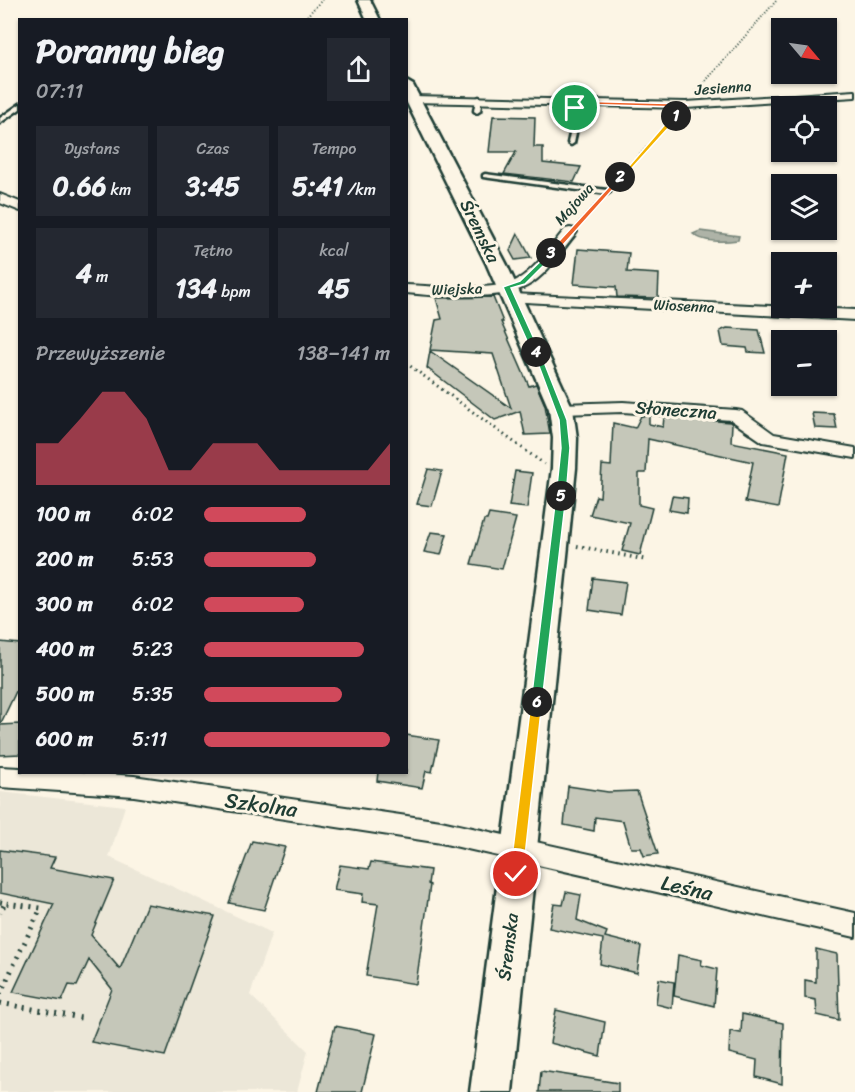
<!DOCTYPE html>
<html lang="pl">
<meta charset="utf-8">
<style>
:root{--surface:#171b24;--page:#242831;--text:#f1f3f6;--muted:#9ea1a6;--accent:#d1495b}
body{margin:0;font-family:Sriracha,sans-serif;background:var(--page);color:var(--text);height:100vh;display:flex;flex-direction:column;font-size:22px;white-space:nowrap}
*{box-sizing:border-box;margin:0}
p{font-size:20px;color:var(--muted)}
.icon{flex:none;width:33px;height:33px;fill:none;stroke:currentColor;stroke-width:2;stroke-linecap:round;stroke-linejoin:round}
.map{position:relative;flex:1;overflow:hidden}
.side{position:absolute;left:18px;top:18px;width:390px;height:756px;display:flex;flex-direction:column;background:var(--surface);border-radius:0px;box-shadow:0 2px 4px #0004}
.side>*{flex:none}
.needle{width:39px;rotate:119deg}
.buttons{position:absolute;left:771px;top:18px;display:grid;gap:12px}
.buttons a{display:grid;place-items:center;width:66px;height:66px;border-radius:0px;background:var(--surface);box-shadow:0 2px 4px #0004;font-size:30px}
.pin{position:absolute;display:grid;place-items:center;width:51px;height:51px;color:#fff;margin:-26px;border:3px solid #fff;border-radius:50%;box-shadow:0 2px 6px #0007}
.km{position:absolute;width:30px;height:30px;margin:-15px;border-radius:50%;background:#222;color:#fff;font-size:16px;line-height:30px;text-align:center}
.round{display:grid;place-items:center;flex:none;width:63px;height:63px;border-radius:0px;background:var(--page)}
.summary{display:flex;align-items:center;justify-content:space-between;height:102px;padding:0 18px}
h1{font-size:33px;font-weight:800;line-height:45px}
.metrics{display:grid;grid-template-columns:repeat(3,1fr);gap:9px;height:102px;padding:6px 18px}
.metrics div{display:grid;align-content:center;border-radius:0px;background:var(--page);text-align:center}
.metrics b{font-size:26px;font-weight:800}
.metrics small{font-size:16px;font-weight:400}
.metrics p{font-size:16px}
.chart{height:168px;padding:12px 18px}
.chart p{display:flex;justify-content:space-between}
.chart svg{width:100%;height:108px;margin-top:6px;fill:var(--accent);opacity:.7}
ul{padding:0 18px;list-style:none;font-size:20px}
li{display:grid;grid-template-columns:96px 72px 1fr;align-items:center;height:45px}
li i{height:15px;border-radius:8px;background:var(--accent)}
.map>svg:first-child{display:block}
.built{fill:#ece7d8}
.water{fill:#aeb3a7;stroke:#758479;stroke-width:1.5}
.building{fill:#c5c7b9;stroke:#1f3d34;stroke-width:1.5}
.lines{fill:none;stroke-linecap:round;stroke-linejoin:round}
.service-casing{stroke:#1f3d34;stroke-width:5}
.minor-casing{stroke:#1f3d34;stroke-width:4}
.secondary-casing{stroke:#1f3d34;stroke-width:5}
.path-far3{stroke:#1f3d34;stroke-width:2;stroke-dasharray:1 2;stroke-linecap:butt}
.path-far2{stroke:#1f3d34;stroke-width:3;stroke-dasharray:1.5 4;stroke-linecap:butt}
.path-far1{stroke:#1f3d34;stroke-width:4;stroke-dasharray:1.5 4.5;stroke-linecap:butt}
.path{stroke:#1f3d34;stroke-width:5;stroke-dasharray:2 6;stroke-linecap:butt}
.service{fill:#fcf5e5;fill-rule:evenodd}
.minor{fill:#fcf5e5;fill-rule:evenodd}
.secondary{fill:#fcf5e5;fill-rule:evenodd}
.split-1{fill:#f0652b;stroke:#fff;stroke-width:1.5}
.split-2{fill:#f5b400;stroke:#fff;stroke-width:1.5}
.split-3{fill:#f0652b;stroke:#fff;stroke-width:1.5}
.split-4{fill:#22a559;stroke:#fff;stroke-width:1.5}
.split-5{fill:#22a559;stroke:#fff;stroke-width:1.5}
.split-6{fill:#22a559;stroke:#fff;stroke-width:1.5}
.split-7{fill:#f5b400;stroke:#fff;stroke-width:1.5}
.labels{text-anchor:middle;stroke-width:6;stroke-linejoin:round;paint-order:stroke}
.far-street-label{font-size:15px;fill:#1f3d34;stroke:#fcf5e5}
.street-label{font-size:18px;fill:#1f3d34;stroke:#fcf5e5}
.near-street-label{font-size:21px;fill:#1f3d34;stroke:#fcf5e5}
</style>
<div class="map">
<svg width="855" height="1092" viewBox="0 0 855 1092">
<rect width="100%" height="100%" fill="#fcf5e5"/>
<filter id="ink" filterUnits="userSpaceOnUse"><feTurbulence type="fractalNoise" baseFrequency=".0167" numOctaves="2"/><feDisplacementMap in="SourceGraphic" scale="12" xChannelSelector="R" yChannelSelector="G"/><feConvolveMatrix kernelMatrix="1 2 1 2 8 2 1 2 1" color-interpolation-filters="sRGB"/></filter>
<g filter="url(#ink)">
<path class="built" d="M 0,792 L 125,806 L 109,857 L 272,933 L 250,995 L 308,1051 L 297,1092 L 0,1092 Z"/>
<path class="water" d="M 700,231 L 739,236 L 738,240 C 725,242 703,243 693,234 Z"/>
<path class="building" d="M 493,116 L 535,117 L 534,147 L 543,147 L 543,163 L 581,167 L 574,182 L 504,174 L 516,152 L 489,152 Z
M 518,234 L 531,258 L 515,260 L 510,251 Z
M 578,249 L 629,253 L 627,272 L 659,274 L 658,298 L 617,297 L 616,287 L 574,284 Z
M 493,297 L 503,322 L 501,322 L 529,386 L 536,384 L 545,405 L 550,434 L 525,435 L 520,411 L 495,420 L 427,368 L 430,351 L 511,408 L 493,354 L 430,350 L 436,320 L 442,319 L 436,298 Z
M 727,328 L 759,330 L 765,353 L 748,352 L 747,348 L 723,346 L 720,331 Z
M 812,413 L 834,414 L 837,429 L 815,428 Z
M 641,416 L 649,416 L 649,424 L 663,427 L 664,417 L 730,422 L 732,424 L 731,442 L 788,453 L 778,508 L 745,502 L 753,462 L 648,439 L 646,473 L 639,473 L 639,505 L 652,508 L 640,555 L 622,551 L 630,523 L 590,515 L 596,496 L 600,497 L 602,465 L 611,466 L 613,423 L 635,428 Z
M 428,469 L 442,471 L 432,506 L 417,504 Z
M 515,471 L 532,473 L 527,508 L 509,506 Z
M 672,496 L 688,498 L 687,513 L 669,510 Z
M 489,514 L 516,518 L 502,569 L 471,564 L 484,520 L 487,520 Z
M 431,532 L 447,534 L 441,555 L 424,552 Z
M 593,578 L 626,582 L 621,615 L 589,610 Z
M 0,642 L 20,644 L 20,683 L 0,725 Z
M 20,724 L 20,754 L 0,755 L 0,725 Z
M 406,735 L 439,740 L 432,772 L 426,771 L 422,788 L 377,781 L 378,772 L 406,772 Z
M 568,786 L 608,792 L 637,791 L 658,854 L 644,856 L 641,848 L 631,848 L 623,821 L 595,817 L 594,831 L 564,825 Z
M 252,841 L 285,847 L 264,910 L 229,903 Z
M 0,850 L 55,857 L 50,868 L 114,880 L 91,935 L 120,969 L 147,904 L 215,916 L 165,1056 L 91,1042 L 112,989 L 89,960 L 77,986 L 69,985 L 62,1001 L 13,992 L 54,904 L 0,893 Z
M 371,862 L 430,870 L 428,884 L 430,885 L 416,984 L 366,976 L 378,904 L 362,902 L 363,894 L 334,890 L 340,865 L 369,869 Z
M 566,892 L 581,895 L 577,920 L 607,932 L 605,937 L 641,946 L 637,973 L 600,964 L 603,939 L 549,928 L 554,904 L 563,905 Z
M 816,949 L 837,954 L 839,1020 L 817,1015 L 816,1000 L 805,998 L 805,980 L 816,982 Z
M 678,955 L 702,960 L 701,965 L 717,969 L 714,1006 L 674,996 Z
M 659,979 L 674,982 L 672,1008 L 656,1004 Z
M 556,1010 L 605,1022 L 600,1056 L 550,1043 Z
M 742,1014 L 783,1023 L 782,1084 L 756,1077 L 757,1060 L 729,1053 L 730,1031 L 741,1033 Z
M 335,1026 L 376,1034 L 362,1092 L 318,1092 Z
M 541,1071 L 618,1083 L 618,1092 L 539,1092 Z"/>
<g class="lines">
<defs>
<path id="service" d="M 479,97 L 482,99 L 480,111 L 477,113 L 474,111 L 476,99 Z
M 573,100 L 576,102 L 578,124 L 574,143 L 571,145 L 568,143 L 572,124 L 570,102 Z
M 20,104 L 20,109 L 0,123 L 0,118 Z
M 485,174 L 607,190 L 610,192 L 607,194 L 483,177 L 483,175 Z"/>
<path id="minor" d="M 855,91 L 855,97 L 686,108 L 413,102 L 408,99 L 413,96 L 686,102 Z
M 0,194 L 20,202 L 20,211 L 0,203 Z
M 570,228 L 575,229 L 577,232 L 575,235 C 561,252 547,275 527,286 C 501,301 436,296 406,293 L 406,285 C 432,286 496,292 517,280 C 537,268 551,246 565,229 Z
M 512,294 L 855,310 L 855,320 L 507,301 L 505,298 L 507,295 Z
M 623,402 L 736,410 L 742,411 L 774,434 L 855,448 L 855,458 L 763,442 L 731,420 L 623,412 L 561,414 L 553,409 L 561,404 Z
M 0,767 L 20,768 L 20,772 L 81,772 L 134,776 L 441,821 L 855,913 L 855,937 L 441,843 L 134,796 L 0,787 Z"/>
<path id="secondary" d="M 358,0 L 370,0 L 380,20 L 367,20 Z
M 406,81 L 413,85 L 507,265 L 573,409 L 577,438 L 576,468 L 512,1092 L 470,1092 L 552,468 L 553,438 L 549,409 L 487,265 L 406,101 Z"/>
</defs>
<use href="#service" class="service-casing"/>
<use href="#minor" class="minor-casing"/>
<use href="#secondary" class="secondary-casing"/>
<path class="path-far3" d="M 303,20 L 322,0
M 696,92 L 777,0
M 614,184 L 675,116
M 578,224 L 599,201"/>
<path class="path-far2" d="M 406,363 L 544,464"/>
<path class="path-far1" d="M 577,546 L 647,560"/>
<path class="path" d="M 0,902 L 5,903 L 0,913
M 0,994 L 41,908 L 5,903
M 0,1003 L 81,1018"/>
<use href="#service" class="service"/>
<use href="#minor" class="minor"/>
<use href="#secondary" class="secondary"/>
</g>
</g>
<path class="split-1" d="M 573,101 L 686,104 L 688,105 L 676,117 L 673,116 L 678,107 L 577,104 L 578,108 L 575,110 L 571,102 Z"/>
<path class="split-2" d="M 674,114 L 679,116 L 622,179 L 618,179 Z"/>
<path class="split-3" d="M 620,175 L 622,179 L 554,255 L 549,255 L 549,252 Z"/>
<path class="split-4" d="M 551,251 L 554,255 L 525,284 L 511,288 L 540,352 L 536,354 L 532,352 L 503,287 L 520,281 Z"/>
<path class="split-5" d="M 533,350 L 540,352 L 567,420 L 570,448 L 566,496 L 561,499 L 556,496 L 561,448 L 559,420 Z"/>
<path class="split-6" d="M 561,493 L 566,496 L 542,702 L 537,706 L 531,702 L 556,496 Z"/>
<path class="split-7" d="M 537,697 L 542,702 L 523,874 L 516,880 L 510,874 L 531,702 Z"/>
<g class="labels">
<g class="far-street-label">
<text transform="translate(723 88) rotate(-4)" y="5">Jesienna</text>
<text transform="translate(574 204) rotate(-48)" y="5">Majowa</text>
<text transform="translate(457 289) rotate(-2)" y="5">Wiejska</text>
<text transform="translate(684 306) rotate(3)" y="5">Wiosenna</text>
</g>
<g class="street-label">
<text transform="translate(480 231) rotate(64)" y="6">Śremska</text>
<text transform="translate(676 410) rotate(4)" y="6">Słoneczna</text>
<text transform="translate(508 947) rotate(-83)" y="6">Śremska</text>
</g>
<g class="near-street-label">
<text transform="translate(261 805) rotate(8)" y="7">Szkolna</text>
<text transform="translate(687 888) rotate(13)" y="7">Leśna</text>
</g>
</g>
</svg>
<div class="buttons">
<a><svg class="needle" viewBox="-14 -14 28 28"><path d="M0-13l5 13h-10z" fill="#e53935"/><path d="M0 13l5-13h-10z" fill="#9ea1a6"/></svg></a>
<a><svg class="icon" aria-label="locate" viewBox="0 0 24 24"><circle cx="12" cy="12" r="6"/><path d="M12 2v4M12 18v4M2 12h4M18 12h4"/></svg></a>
<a><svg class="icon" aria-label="layers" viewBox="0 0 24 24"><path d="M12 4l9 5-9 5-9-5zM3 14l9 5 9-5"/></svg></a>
<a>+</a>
<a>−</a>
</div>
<div class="pin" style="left:575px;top:108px;background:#1e9e55"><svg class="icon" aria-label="arrive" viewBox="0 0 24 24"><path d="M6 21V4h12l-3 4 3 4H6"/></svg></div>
<div class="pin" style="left:516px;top:874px;background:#d93025"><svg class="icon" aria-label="check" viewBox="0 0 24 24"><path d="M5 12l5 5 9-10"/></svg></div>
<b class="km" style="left:676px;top:116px">1</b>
<b class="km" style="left:620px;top:177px">2</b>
<b class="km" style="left:551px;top:253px">3</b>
<b class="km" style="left:536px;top:352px">4</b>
<b class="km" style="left:561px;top:496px">5</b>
<b class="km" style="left:537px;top:702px">6</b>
<section class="side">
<div class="summary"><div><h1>Poranny bieg</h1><p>07:11</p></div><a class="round"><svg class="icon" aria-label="share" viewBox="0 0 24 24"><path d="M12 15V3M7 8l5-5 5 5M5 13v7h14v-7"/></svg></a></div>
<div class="metrics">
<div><p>Dystans</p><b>0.66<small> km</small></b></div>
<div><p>Czas</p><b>3:45</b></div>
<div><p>Tempo</p><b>5:41<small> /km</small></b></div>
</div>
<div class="metrics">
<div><b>4<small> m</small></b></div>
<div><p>Tętno</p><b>134<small> bpm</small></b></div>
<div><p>kcal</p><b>45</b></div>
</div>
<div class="chart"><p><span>Przewyższenie</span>138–141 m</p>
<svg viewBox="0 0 160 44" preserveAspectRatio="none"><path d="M0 44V27L10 27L20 17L30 6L40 6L50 17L60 38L70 38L80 27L90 27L100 27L110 38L120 38L130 38L140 38L150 38L160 27V44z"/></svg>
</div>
<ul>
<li><b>100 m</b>6:02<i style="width:55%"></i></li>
<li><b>200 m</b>5:53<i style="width:60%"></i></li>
<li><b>300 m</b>6:02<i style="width:54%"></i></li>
<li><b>400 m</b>5:23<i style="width:86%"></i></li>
<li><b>500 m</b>5:35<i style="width:74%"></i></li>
<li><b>600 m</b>5:11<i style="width:100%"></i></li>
</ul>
</section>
</div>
